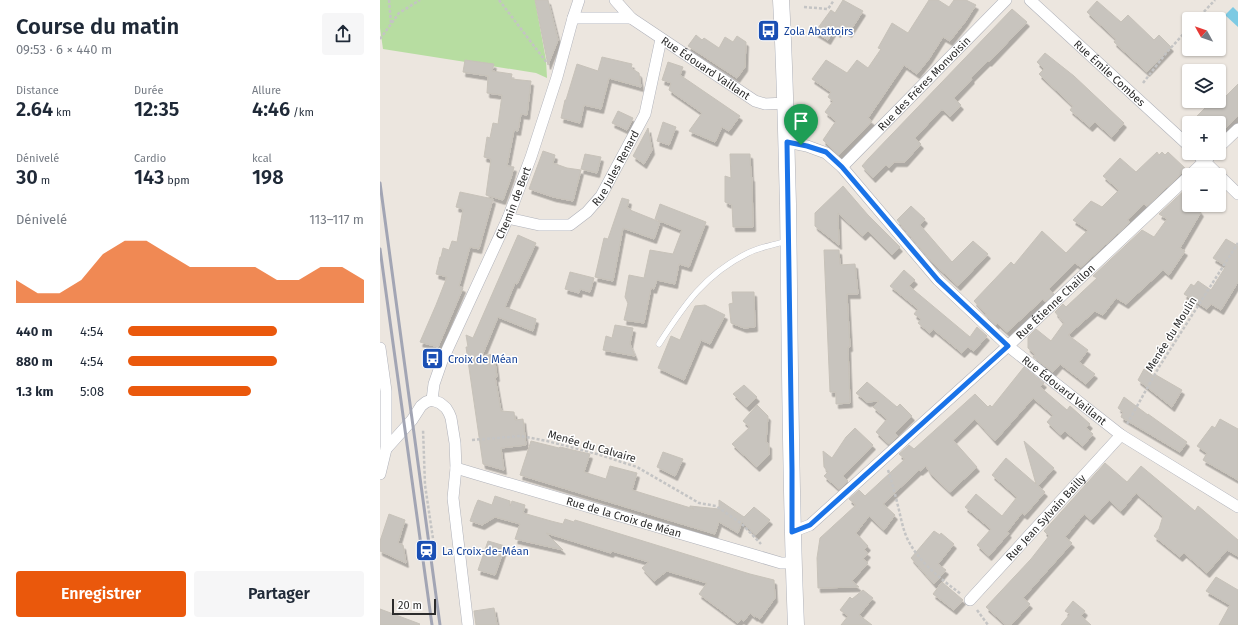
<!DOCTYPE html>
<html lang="fr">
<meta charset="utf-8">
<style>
:root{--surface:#fff;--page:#f6f6f7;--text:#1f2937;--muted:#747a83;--accent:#ea580c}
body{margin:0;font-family:"Fira Sans",sans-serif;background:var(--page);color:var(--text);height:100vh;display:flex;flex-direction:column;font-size:15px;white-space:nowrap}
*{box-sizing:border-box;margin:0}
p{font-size:13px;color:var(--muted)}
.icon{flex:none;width:22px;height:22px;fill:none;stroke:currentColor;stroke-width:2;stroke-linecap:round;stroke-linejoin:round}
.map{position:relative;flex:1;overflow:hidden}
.side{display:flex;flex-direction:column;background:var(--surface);width:380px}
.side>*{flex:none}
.needle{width:26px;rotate:310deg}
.fabs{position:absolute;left:802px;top:12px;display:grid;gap:8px}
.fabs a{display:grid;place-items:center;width:44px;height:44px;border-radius:4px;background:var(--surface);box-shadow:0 1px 3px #0004;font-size:20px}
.scale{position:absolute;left:12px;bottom:10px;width:44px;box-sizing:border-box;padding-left:4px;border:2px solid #2c2c2c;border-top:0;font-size:11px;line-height:14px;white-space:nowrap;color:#2c2c2c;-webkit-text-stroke:3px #fff;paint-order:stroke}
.pin{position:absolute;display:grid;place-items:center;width:34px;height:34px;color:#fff;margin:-41px -17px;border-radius:50% 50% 50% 0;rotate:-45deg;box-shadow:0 0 4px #0007}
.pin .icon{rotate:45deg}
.round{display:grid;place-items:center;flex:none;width:42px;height:42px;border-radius:4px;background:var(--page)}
.headline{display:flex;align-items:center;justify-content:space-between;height:68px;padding:0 16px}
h1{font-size:22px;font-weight:600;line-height:30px}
.stats{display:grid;grid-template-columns:repeat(3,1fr);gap:6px;height:68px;padding:4px 16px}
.stats div{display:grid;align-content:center}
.stats b{font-size:20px;font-weight:600}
.stats small{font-size:11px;font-weight:400}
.stats p{font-size:11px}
.chart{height:112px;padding:8px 16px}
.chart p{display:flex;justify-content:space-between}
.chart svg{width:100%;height:72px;margin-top:4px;fill:var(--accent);opacity:.7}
.action{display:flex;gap:8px;margin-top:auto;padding:8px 16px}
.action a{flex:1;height:46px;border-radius:4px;background:var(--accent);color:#fff;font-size:16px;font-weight:600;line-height:46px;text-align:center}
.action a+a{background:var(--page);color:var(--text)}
ul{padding:0 16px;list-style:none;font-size:13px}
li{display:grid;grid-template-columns:64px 48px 1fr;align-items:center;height:30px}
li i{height:10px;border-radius:5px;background:var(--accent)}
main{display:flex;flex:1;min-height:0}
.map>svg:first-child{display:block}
.green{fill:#b7dda1}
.water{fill:#7dcae3}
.building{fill:#c8c4be;stroke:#c7c2b9;filter:url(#shadow)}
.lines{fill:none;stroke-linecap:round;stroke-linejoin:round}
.service-casing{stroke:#b0b2ba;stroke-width:6}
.minor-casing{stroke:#b0b2ba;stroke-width:12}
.secondary-casing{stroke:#b0b2ba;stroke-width:17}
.path{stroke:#c4c4c4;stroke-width:2.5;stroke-dasharray:3 2;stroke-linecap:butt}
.service{stroke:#fff;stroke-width:5.5}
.minor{stroke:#fff;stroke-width:11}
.secondary{stroke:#fff;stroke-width:16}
.rail{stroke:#a2a5b4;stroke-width:3}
.route-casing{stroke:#fff;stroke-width:8}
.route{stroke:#1a73e8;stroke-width:5}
.labels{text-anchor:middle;stroke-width:3;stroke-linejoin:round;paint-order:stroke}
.transit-label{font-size:11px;fill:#164399;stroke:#fff;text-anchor:start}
.street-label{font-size:11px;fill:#2c2c2c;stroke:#fff}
</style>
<main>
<section class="side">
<div class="headline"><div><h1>Course du matin</h1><p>09:53 · 6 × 440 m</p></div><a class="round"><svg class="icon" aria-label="share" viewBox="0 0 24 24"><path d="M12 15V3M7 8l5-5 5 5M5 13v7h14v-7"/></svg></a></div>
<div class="stats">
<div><p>Distance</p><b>2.64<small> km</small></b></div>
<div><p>Durée</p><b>12:35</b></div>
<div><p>Allure</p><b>4:46<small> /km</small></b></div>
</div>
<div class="stats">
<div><p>Dénivelé</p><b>30<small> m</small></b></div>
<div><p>Cardio</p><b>143<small> bpm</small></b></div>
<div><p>kcal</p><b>198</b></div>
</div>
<div class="chart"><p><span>Dénivelé</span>113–117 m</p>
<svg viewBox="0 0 160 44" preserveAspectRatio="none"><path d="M0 44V30L10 38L20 38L30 30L40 14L50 6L60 6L70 14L80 22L90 22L100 22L110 22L120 30L130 30L140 22L150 22L160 30V44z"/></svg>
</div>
<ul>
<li><b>440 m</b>4:54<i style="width:63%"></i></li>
<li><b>880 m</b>4:54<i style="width:63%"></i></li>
<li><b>1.3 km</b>5:08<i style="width:52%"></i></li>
</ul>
<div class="action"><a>Enregistrer</a><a>Partager</a></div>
</section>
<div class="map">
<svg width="858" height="625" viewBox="0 0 858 625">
<defs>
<filter id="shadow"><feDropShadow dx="2.5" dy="4.5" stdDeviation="0" flood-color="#0004"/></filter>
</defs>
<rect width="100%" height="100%" fill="#ece6df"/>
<path class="green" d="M 0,0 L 155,0 L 166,60 L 167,78 L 156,73 L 3,49 L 0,28 Z"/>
<path class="water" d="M 853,7 L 858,12 L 858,27 L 845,15 Z"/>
<path class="building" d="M 155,0 L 168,0 L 178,40 L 168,65 Z
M 463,0 L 483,11 L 469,33 L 462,28 L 458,33 L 454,30 L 448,40 L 435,32 L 451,10 L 455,13 Z
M 549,0 L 558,0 L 569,7 L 574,0 L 586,0 L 596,5 L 585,22 L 570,41 L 563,37 L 549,59 L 537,74 L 524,65 L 488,118 L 492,121 L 459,155 L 443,140 L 456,121 L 445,112 L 453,101 L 448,97 L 451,92 L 432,79 L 446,60 L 467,73 L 477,60 L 488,68 L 501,49 L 498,48 L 512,23 L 528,33 Z
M 717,1 L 741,22 L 748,15 L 774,40 L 779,35 L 791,47 L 767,72 L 734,42 L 736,39 L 707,12 Z
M 632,9 L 647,22 L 609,62 L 608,61 L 591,78 L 592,79 L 574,98 L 581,105 L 570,117 L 563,110 L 561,110 L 535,138 L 541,144 L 525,162 L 514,162 L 509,168 L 506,165 L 493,178 L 482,166 L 488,159 Z
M 316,35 L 322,40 L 324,38 L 339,48 L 345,37 L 353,42 L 357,36 L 366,42 L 365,67 L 357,78 L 308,46 Z
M 665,53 L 694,76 L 744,123 L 732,137 L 715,122 L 710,127 L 690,110 L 693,106 L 659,74 L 664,69 L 657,62 Z
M 222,57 L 252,64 L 251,68 L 259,73 L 261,87 L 229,78 L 221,109 L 204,105 L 200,123 L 181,118 L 185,100 L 186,100 L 197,64 L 218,71 Z
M 85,60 L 114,64 L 112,71 L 132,74 L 131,79 L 151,81 L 147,115 L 141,114 L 138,131 L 134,130 L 127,166 L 134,167 L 131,178 L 123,200 L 106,195 L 111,159 L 104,157 L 107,137 L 110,138 L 113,123 L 118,124 L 122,95 L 107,93 L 108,76 L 83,72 Z
M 288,62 L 303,67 L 300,75 L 360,116 L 349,131 L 342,127 L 335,142 L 309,131 L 322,113 L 289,90 L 291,83 L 282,80 Z
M 858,84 L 858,116 L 839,134 L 839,123 L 810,123 L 832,101 L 841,101 Z
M 238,111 L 253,118 L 247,130 L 232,123 Z
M 283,122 L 296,127 L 289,145 L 277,141 Z
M 268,128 L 272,150 L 264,164 L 253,156 Z
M 163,151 L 175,155 L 173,163 L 187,168 L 201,170 L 193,201 L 173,197 L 149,189 Z
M 777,152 L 779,155 L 782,152 L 785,155 L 788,152 L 806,169 L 767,206 L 764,204 L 747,220 L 750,222 L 701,267 L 695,263 L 669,289 L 674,294 L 665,302 L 663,299 L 627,332 L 617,323 L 616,325 L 605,315 L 606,314 L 594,301 L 631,262 L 634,265 L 662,231 L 686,253 L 708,230 L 693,220 L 711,201 L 722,207 L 739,190 L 723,176 L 740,158 L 756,172 Z
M 205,154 L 221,157 L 217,173 L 201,169 Z
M 350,154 L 370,154 L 371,177 L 372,177 L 373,227 L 353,227 L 352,205 L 345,202 L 345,176 L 351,178 Z
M 463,186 L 488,215 L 520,247 L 512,255 L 488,231 L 483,236 L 458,213 L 459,245 L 435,226 L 435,213 Z
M 809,186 L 809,205 L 815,205 L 821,212 L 800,248 L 805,251 L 789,275 L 783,270 L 746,304 L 736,298 L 723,315 L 715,311 L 688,335 L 708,350 L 699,362 L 715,374 L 706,384 L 680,364 L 673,372 L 653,357 L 655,354 L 648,348 L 648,337 L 656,329 L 671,341 L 684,323 L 675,312 L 683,304 L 686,307 L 717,278 L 713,276 L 762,230 L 774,237 L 787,219 L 779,214 Z
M 80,192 L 113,199 L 99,249 L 90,247 L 79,286 L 83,288 L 58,347 L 40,342 L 56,305 L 67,277 L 56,274 L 60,257 L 61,257 L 63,248 L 69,250 L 72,241 L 77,242 L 83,209 L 76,207 Z
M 242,198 L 249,200 L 247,208 L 251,209 L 250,210 L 280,222 L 274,239 L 243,228 L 233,281 L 215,277 L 224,238 L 228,239 Z
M 280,204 L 326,222 L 309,267 L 299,264 L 295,284 L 277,280 L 274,289 L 271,288 L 264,323 L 244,320 L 248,303 L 245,297 L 249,275 L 264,278 L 270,250 L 293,254 L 302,230 L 275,219 Z
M 531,206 L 545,219 L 540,225 L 572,262 L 593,241 L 608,254 L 578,286 L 551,261 L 517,220 Z
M 138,235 L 156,243 L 137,284 L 135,283 L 125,307 L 156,319 L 153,331 L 118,317 L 102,356 L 114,354 L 117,377 L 115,377 L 121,411 L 134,412 L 135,420 L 143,419 L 146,445 L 121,448 L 124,470 L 103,464 L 86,347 L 88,347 L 86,335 L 93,338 Z
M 846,239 L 858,246 L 858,282 L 841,310 L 831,304 L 827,309 L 804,294 L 811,284 L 814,286 L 818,281 L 831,290 L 846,266 L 833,258 Z
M 444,250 L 459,250 L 460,265 L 475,264 L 478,294 L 467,294 L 470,347 L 468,347 L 470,403 L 456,404 L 456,392 L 450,392 Z
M 524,270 L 535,280 L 529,286 L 590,337 L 597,327 L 607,336 L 594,351 L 588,347 L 582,353 L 553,329 L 550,333 L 538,323 L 541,319 L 534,314 L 538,309 L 510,286 Z
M 190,272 L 214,278 L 210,292 L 200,289 L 199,293 L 185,289 Z
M 352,292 L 374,292 L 375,327 L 364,328 L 351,323 L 349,304 L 353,303 Z
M 325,305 L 345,315 L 330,344 L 321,340 L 304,380 L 278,368 L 291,336 L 300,340 L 315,306 Z
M 235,325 L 253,328 L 250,344 L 255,356 L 223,350 L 226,336 L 232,338 Z
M 644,367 L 664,383 L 660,387 L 687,410 L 690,406 L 710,424 L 706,428 L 713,434 L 703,446 L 685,431 L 681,435 L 667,422 L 673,415 L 653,398 L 615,441 L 595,419 L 573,440 L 597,467 L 570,492 L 550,473 L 546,466 L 540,471 L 539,470 L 503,504 L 515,515 L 504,530 L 489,516 L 476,533 L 488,546 L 484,550 L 488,553 L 483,559 L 488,563 L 472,581 L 479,587 L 438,588 L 437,558 L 440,538 L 476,505 L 469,499 L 479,490 L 485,496 L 525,459 L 519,454 L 529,445 L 534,449 L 595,394 L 608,407 L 610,405 L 612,407 Z
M 764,369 L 775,377 L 776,375 L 802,390 L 792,407 L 758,380 Z
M 487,382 L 517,407 L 520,404 L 532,416 L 515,433 L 518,436 L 509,444 L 496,432 L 507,419 L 493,407 L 499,401 L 487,402 L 476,393 Z
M 364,385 L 377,397 L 367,407 L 353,394 Z
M 744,397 L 768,415 L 768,414 L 807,442 L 800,452 L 741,417 L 743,412 L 738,408 Z
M 377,405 L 388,416 L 386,442 L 389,444 L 389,455 L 377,467 L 352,444 L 370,427 L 363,421 Z
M 840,419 L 858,429 L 858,480 L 823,460 L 827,453 L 817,446 L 832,426 L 835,428 Z
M 475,428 L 493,445 L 463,476 L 468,481 L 459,489 L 444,476 L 448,472 L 444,467 L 443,451 L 452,458 L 466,437 Z
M 151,441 L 179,448 L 180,447 L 210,454 L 204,472 L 226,479 L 230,466 L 257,473 L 252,490 L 314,509 L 310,507 L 310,506 L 339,509 L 339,500 L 364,517 L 374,507 L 390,520 L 376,535 L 362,522 L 358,533 L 339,522 L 335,534 L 140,475 Z
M 644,441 L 674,468 L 658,486 L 665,492 L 645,515 L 642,513 L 627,532 L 629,533 L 609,556 L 597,545 L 611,529 L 585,507 L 596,494 L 622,516 L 637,497 L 612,475 L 626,458 L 656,484 Z
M 283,452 L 303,459 L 295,476 L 277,467 Z
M 725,463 L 747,482 L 761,466 L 815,511 L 818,506 L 858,540 L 858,556 L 847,550 L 827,573 L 804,553 L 800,557 L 774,536 L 779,529 L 783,516 L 756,493 L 741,511 L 729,500 L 711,520 L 704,514 L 685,537 L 692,543 L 643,598 L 650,604 L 631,625 L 626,625 L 606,607 L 651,559 L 669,536 L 664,531 Z
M 115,496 L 130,501 L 130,506 L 132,501 L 145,505 L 143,513 L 171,521 L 183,524 L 185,519 L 194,522 L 195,520 L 370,574 L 394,580 L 395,598 L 380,619 L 375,616 L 375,617 L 370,613 L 364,621 L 361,619 L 358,623 L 319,594 L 327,583 L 287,571 L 274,581 L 262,568 L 269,562 L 232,551 L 231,553 L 166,533 L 183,550 L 135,539 L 140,524 L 115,517 L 102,525 L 90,521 L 95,507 L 98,500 L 112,505 Z
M 9,514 L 25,520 L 18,543 L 23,545 L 26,563 L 0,551 L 0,541 Z
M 554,531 L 560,535 L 561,533 L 574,544 L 558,564 L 566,570 L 554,584 L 531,558 Z
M 108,541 L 125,546 L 115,575 L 98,570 Z
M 836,577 L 858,590 L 858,625 L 839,625 L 850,605 L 826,591 Z
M 562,582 L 583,600 L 574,610 L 553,594 Z
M 483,590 L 493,598 L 479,615 L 492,625 L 461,625 L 468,616 L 460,610 L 470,597 L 472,599 Z
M 693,601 L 705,611 L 701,616 L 711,625 L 681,625 L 690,614 L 685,611 Z
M 114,608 L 117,625 L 96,625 L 94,611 Z
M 0,609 L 40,624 L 39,625 L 0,625 Z"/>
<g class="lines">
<defs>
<path id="service" d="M 279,344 C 304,305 325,274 368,253 C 380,247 394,245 406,241"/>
<g id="minor">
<path id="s1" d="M 235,0 L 251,18 L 375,101 L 385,104 L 406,103"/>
<path id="s2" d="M 650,0 L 809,146"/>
<path d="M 193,18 L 251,18"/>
<path id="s3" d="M 407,142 L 427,146 L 446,153 L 462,167 L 558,280 L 628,346 L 741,435 L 858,507"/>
<path d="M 839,147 L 858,129"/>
<path d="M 816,153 L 858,194"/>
<path id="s4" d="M 462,167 L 626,0"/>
<path d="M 810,175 L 833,153"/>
<path id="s5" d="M 128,218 L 159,225 L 190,225 L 207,212 L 221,196 L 265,114 L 281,39"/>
<path d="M 0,348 L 6,391 L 6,449 L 0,474"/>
<path id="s6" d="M 52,400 L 54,384 L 62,361 L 128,218 L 151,157 L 177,77 L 193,18 L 199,0"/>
<path d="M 6,449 L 32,420 L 41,406 L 46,402 L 52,400 L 60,403 L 66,408 L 69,413 L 71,418 L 75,443 L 76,468 L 73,498 L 88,625"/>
<path id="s7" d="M 76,468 L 96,474 L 374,555 L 401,563 L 414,563"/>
<path id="s8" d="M 412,532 L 430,525 L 628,346 L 809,176"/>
<path id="s9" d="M 590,600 L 741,435"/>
</g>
<path id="secondary" d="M 401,0 C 405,68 406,136 408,204 C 410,344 410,485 416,625"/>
</defs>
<use href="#service" class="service-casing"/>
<use href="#minor" class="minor-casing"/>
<use href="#secondary" class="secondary-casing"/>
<path class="path" d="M 9,0 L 11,23
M 119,0 L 167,63
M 424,7 L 448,9 L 454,0
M 817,19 L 835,0
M 0,39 L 19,13 L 40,0
M 763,83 L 787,52 L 809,28
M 747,424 L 779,367 L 858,243
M 92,440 L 141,436 L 167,441 L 217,454 L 257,467 L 319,503 L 336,506 L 362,524 L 381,544
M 508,470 C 512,482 515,494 518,506 C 521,518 523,531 529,542 C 541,564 561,579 581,594
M 39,553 L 55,552 L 45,485 L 43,429
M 597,610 L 608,625"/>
<use href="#service" class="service"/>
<use href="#minor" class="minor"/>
<use href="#secondary" class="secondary"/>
<path class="rail" d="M 0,183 L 60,625
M 0,249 L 52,625"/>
</g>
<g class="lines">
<defs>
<path id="route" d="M 407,142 L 427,146 L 446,152 L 462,167 L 558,280 L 628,346 L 430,525 L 412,532 L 412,469 Z"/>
</defs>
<use href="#route" class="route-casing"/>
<use href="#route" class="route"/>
</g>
<defs>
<symbol id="bus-square" viewBox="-11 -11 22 22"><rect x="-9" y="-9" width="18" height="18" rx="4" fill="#1a4fb4" stroke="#fff"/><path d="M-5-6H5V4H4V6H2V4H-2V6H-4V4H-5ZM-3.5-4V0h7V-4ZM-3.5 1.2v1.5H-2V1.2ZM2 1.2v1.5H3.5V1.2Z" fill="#fff"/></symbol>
<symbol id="station-square" viewBox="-11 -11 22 22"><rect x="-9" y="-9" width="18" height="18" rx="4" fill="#1a4fb4" stroke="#fff"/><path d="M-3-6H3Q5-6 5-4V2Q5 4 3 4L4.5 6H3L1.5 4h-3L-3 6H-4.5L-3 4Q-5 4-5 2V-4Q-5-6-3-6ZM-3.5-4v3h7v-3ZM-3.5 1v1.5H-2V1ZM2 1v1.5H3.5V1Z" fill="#fff"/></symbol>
</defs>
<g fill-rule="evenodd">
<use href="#bus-square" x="376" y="18" width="25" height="25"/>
<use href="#bus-square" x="40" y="346" width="25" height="25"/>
<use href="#station-square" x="34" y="538" width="25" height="25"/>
</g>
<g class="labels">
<g class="transit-label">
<text x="404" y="35">Zola Abattoirs</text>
<text x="68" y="363">Croix de Méan</text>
<text x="62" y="555">La Croix-de-Méan</text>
</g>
<g class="street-label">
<text dy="4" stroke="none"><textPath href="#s1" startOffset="114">Rue Édouard Vaillant</textPath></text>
<text dy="4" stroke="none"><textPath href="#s2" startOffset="108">Rue Émile Combes</textPath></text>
<text dy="4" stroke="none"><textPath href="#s4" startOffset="117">Rue des Frères Monvoisin</textPath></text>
<text dy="4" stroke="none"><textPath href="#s5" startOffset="137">Rue Jules Renard</textPath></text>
<text dy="4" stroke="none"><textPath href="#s6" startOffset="214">Chemin de Bert</textPath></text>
<text dy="4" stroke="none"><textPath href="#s8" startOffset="351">Rue Étienne Chaillon</textPath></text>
<text transform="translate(791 334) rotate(-58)" y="4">Menée du Moulin</text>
<text dy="4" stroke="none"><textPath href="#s3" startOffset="378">Rue Édouard Vaillant</textPath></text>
<text transform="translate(212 446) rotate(16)" y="4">Menée du Calvaire</text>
<text dy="4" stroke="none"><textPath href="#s9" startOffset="112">Rue Jean Sylvain Bailly</textPath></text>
<text dy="4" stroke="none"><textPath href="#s7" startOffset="175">Rue de la Croix de Méan</textPath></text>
</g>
</g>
</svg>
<div class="fabs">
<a><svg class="needle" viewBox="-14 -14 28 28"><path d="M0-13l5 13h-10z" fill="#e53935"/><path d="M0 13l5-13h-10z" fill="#747a83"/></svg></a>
<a><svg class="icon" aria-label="layers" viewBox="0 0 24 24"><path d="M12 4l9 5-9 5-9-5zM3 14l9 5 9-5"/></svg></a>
<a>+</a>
<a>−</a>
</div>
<div class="scale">20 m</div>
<div class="pin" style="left:421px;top:145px;background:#1e9e55"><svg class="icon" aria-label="arrive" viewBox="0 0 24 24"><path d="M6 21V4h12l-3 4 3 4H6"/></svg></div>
</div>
</main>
